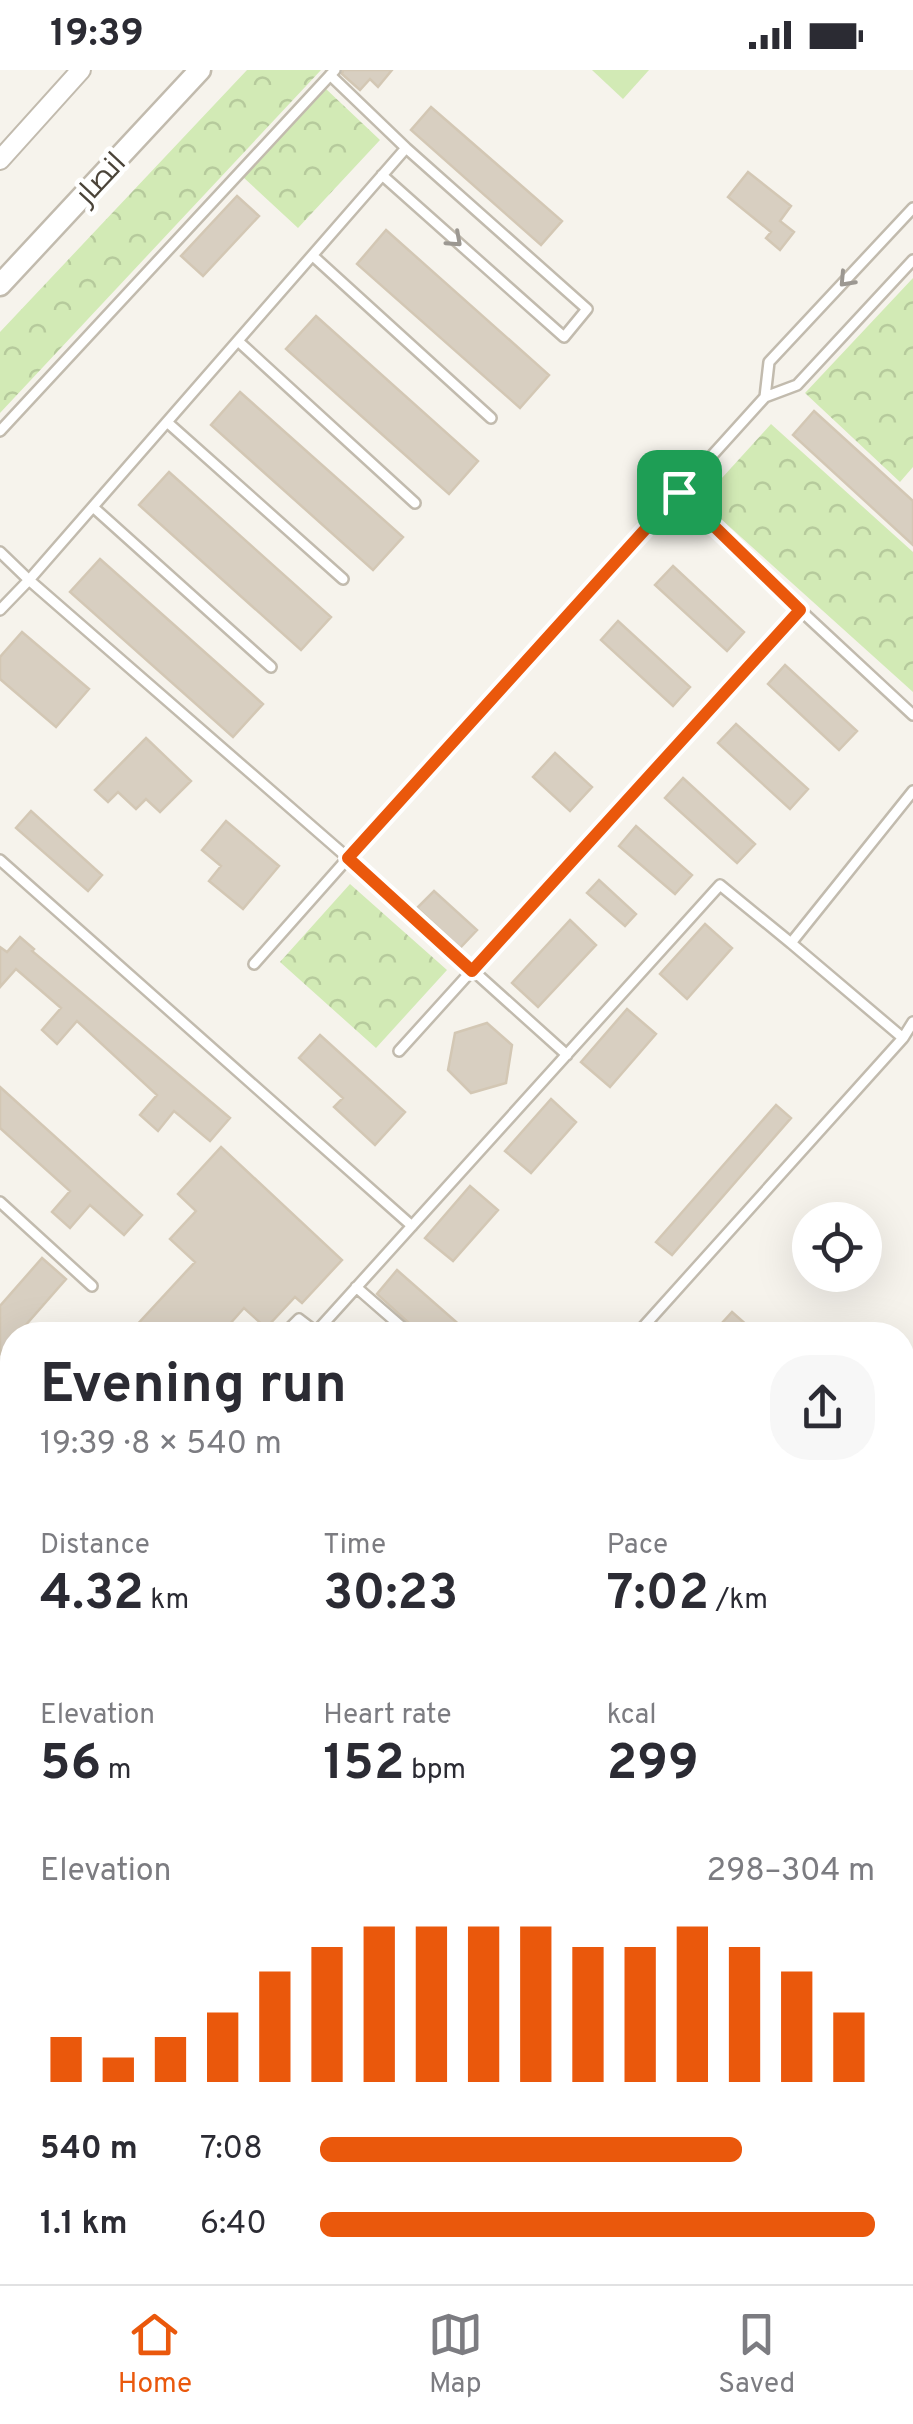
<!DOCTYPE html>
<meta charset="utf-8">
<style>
:root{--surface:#fff;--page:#f7f7f7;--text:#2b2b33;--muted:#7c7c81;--line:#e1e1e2;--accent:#ea580c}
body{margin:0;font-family:Overpass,Cairo,sans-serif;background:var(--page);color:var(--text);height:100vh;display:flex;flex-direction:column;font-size:38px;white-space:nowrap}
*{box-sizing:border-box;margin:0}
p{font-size:32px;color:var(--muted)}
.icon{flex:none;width:55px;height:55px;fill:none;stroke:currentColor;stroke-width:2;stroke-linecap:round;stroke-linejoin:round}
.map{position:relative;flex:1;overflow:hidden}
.details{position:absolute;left:0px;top:1252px;width:915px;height:962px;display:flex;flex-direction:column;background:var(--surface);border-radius:40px 40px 0 0;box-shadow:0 10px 40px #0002}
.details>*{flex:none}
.buttons{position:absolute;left:792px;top:1132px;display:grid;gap:20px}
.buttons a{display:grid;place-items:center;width:90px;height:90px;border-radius:50%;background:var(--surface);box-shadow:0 10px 40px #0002;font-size:50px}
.pin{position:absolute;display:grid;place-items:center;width:85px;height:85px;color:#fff;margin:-42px;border-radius:20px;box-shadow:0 5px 15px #0006}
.round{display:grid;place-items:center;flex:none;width:105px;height:105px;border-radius:40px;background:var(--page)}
.head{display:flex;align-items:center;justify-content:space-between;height:170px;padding:0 40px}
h1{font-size:55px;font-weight:700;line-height:75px}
.metrics{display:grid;grid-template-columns:repeat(3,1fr);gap:15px;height:170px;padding:10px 40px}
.metrics div{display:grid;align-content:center}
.metrics b{font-size:50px;font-weight:700}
.metrics small{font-size:28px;font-weight:400}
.metrics p{font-size:28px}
.chart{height:280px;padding:20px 40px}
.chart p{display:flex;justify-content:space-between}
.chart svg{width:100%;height:180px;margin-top:10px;stroke:var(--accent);stroke-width:6}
ul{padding:0 40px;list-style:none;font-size:32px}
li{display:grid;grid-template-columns:160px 120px 1fr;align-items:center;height:75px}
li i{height:25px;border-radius:12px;background:var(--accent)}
.status{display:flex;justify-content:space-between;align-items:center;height:70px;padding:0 50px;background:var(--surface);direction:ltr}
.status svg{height:28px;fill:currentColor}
.dock{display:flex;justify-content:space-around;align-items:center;height:140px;border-top:2px solid var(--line);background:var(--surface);font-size:28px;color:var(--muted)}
.dock a{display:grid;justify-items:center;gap:5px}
.dock .on{color:var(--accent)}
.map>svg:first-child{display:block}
.grass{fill:#d2eab5}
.forest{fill:url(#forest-crowns)}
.building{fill:#d8cfc1;stroke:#d3c7b4;stroke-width:2.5}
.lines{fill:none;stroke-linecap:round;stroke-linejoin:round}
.service-casing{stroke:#c2bbae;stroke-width:14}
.minor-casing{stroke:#c2bbae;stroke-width:22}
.tertiary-casing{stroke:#c2bbae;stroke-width:25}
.secondary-casing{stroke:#d6c79b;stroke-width:28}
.path{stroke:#c4b79f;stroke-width:2.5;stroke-dasharray:5 5;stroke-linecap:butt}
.service{stroke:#fff;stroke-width:9}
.minor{stroke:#fff;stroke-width:18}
.tertiary{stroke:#fff;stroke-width:20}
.secondary{stroke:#fff3cd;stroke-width:22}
.oneway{stroke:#9c9892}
.route-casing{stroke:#fff;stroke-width:20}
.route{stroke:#ea580c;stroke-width:12}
.labels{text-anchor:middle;stroke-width:9;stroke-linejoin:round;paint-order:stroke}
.street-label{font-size:30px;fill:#4b4439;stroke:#fff}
</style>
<div class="status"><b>19:39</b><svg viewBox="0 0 49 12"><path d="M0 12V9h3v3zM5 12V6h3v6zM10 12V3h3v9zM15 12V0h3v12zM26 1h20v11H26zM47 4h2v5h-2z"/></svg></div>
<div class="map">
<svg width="913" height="2214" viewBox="0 0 913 2214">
<defs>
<pattern id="forest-crowns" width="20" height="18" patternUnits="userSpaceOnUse" patternTransform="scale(2.5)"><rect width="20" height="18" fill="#d2eab5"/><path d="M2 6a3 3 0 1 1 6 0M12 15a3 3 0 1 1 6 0" fill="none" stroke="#b6ca9c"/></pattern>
</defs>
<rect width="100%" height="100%" fill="#f6f3ec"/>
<path class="grass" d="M 592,0 L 649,0 L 623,29 Z"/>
<path class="forest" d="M 247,0 L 321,0 L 0,343 L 0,262 Z
M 325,18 L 380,70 L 298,158 L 243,107 Z
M 913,208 L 913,397 L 900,412 L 805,323 Z
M 771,354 L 913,482 L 913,622 L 701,431 Z
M 350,814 L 447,900 L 376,978 L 280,892 Z"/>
<path class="building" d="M 343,0 L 392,0 L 378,17 L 370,9 L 360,20 L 342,4 Z
M 431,37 L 562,151 L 541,175 L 411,60 Z
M 748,102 L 791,136 L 780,151 L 794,162 L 780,180 L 766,168 L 771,162 L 728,127 Z
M 237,126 L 259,146 L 203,206 L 181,186 Z
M 386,160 L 549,305 L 520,338 L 357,194 Z
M 316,246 L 478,391 L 449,424 L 286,279 Z
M 240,322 L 403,467 L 373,500 L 211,355 Z
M 814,341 L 913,431 L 913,475 L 793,365 Z
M 169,402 L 331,547 L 301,580 L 139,435 Z
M 100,489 L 263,634 L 233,667 L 70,522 Z
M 673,496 L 744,562 L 727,581 L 655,515 Z
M 618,551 L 690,617 L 673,636 L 601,570 Z
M 22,562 L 89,619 L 56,657 L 0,609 L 0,587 Z
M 785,595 L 857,661 L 839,680 L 768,614 Z
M 736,654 L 808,719 L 790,739 L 718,673 Z
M 146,668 L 191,711 L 160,742 L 146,729 L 136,739 L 118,722 L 108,732 L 95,720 Z
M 555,683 L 592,717 L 570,741 L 533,707 Z
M 683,708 L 755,774 L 737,793 L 665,728 Z
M 31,741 L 102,805 L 88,821 L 16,758 Z
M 226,751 L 279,796 L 243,839 L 209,811 L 221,796 L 202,780 Z
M 636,756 L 692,805 L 675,824 L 619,776 Z
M 599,810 L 636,844 L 625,856 L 587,823 Z
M 434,821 L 477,860 L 460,878 L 417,838 Z
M 570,850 L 596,875 L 538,937 L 512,913 Z
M 705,854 L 732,878 L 687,929 L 660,904 Z
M 20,867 L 34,879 L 32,881 L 230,1048 L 210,1071 L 174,1041 L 158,1061 L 140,1045 L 157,1025 L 77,951 L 57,974 L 42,960 L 61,938 L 16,899 L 0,917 L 0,877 L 7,882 Z
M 627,939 L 656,964 L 610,1017 L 581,992 Z
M 487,953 L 512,975 L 506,1013 L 471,1023 L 448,1000 L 455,963 Z
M 320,965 L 405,1042 L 375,1075 L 334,1037 L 343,1028 L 299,988 Z
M 0,1017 L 142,1145 L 124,1165 L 90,1135 L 70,1158 L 52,1142 L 70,1121 L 0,1058 Z
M 551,1029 L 576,1052 L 531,1103 L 505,1081 Z
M 776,1035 L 791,1048 L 672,1185 L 656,1172 Z
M 221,1077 L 342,1190 L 302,1233 L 295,1227 L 266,1258 L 244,1238 L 220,1265 L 144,1265 L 135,1257 L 195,1192 L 170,1169 L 196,1141 L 178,1124 Z
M 470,1116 L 498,1140 L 453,1191 L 425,1168 Z
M 42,1188 L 66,1209 L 17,1265 L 12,1265 L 12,1270 L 0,1284 L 0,1236 Z
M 397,1200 L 471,1265 L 422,1265 L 377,1224 Z
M 732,1242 L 758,1265 L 711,1265 Z
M 0,1358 L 12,1371 L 12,1426 L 0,1414 Z
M 12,1440 L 12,1525 L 0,1537 L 0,1452 Z"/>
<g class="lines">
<defs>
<path id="service" d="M 330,5 L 406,78 L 29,510 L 348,788 L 765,327 L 797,315 L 913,190
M 382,105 L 564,267 L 587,239 L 406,78
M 313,186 L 491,348
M 238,271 L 415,433
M 765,327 L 769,292 L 913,138
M 167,352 L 343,509
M 0,361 L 335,0
M 93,437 L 271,597
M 0,482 L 29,510 L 0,540
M 799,539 L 913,645
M 0,790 L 412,1156
M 254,894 L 348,788 L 567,985
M 903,968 L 913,952
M 399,981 L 799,539 L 679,422
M 0,1132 L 92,1216
M 356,1217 L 411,1265
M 283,1265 L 299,1249 L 316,1262 L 720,815 L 791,873 L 913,721
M 636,1265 L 903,968 L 791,873
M 902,1312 L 913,1301"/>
<path id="minor" d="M 0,90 L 81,0"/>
<path id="tertiary" d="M 0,215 L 200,0
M 0,1988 L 12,1979"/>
<path id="secondary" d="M 902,1738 L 913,1708
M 902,1860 L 913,1829
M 749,2214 L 752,2202
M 783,2214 L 786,2202"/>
</defs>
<use href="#service" class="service-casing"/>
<use href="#minor" class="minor-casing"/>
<use href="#tertiary" class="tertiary-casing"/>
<use href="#secondary" class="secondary-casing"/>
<path class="path" d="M 902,1782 L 913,1786"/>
<use href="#service" class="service"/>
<use href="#minor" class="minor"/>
<use href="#tertiary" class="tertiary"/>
<use href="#secondary" class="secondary"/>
</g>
<defs><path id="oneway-chevron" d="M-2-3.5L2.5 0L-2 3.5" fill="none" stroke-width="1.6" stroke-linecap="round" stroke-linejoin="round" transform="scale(2.5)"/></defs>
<g class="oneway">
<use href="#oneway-chevron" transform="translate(455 170) rotate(42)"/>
<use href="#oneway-chevron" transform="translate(846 210) rotate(133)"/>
</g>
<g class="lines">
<defs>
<path id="route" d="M 679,422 L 800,540 L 472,901 L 348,788 Z"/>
</defs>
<use href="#route" class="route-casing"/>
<use href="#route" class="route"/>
</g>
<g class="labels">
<g class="street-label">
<text transform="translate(100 108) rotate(-47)" y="10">انصار</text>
</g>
</g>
</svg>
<div class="buttons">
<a><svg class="icon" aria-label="locate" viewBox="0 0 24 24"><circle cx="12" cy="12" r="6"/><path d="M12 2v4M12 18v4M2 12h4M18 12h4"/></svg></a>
</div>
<div class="pin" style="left:679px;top:422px;background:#1e9e55"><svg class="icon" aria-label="arrive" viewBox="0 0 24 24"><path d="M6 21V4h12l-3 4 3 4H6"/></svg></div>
<section class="details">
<div class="head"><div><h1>Evening run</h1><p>19:39 · 8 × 540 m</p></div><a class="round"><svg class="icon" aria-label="share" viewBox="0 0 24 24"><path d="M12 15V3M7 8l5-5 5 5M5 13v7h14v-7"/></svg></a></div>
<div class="metrics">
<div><p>Distance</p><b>4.32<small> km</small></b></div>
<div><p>Time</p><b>30:23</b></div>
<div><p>Pace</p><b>7:02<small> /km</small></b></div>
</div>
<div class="metrics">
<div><p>Elevation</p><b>56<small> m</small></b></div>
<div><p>Heart rate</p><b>152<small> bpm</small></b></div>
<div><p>kcal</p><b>299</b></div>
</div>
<div class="chart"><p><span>Elevation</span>298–304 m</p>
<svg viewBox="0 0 160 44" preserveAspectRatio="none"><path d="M5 44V33M15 44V38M25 44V33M35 44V27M45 44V17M55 44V11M65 44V6M75 44V6M85 44V6M95 44V6M105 44V11M115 44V11M125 44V6M135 44V11M145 44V17M155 44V27"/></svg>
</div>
<ul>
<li><b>540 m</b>7:08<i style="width:76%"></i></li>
<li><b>1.1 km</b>6:40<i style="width:100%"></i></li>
</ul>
</section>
</div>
<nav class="dock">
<a class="on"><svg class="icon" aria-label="home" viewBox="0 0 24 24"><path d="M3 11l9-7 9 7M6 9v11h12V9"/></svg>Home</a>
<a><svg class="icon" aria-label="map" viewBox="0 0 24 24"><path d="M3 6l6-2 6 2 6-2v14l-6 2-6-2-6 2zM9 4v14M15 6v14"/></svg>Map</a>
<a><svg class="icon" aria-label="saved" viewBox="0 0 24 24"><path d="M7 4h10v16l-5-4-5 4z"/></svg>Saved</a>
</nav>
